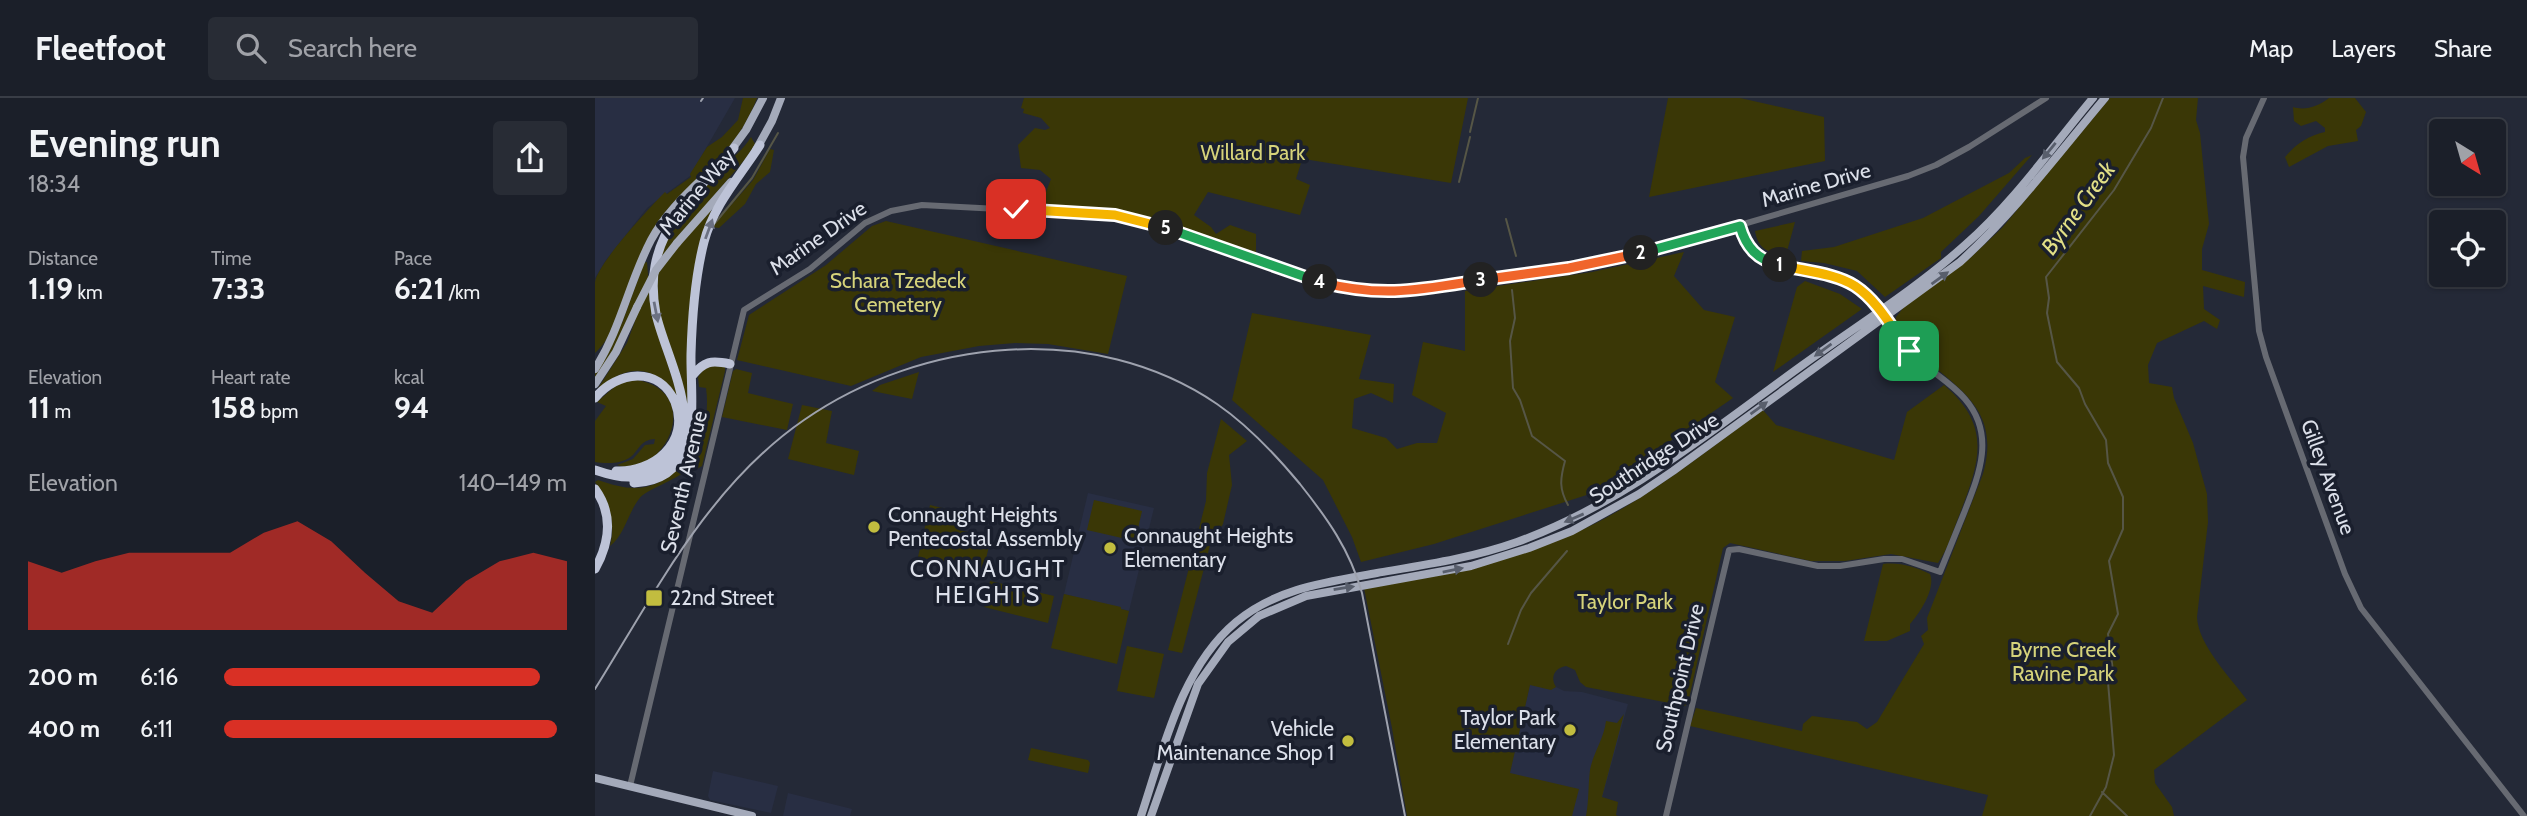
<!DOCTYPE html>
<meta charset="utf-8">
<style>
:root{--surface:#1b1f29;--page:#282c35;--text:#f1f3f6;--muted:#a0a2a8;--line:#393d46;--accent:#d93025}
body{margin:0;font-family:Cabin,sans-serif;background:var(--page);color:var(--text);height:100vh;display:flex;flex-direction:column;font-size:26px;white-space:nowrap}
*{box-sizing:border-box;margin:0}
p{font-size:23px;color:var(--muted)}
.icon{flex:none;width:38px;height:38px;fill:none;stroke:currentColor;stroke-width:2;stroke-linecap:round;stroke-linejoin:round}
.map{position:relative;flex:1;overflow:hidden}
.sheet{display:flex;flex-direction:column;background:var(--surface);width:595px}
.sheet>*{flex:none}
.needle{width:46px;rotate:143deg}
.fabs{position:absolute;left:1834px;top:21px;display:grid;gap:14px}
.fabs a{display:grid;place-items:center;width:77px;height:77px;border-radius:7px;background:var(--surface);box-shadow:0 2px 5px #0004,0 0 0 2px var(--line);font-size:35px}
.pin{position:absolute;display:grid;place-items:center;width:60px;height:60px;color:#fff;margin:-30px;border-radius:14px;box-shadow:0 4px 10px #0006}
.km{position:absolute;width:35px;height:35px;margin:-18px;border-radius:50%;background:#222;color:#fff;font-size:19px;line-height:35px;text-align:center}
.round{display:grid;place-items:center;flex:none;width:74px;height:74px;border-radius:7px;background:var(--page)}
.summary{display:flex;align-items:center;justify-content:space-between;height:119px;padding:0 28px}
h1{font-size:38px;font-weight:800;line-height:52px}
.figures{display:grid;grid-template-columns:repeat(3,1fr);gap:10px;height:119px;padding:7px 28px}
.figures div{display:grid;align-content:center}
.figures b{font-size:30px;font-weight:800}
.figures small{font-size:19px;font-weight:400}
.figures p{font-size:19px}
.chart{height:196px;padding:14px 28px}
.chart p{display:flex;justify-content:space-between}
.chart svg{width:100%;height:126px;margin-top:7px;fill:var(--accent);opacity:.7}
ul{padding:0 28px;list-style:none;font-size:23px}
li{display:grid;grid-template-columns:112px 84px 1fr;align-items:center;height:52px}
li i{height:18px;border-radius:9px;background:var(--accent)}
header{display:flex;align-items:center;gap:42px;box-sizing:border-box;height:98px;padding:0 35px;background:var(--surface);border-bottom:2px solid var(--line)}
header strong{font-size:33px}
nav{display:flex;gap:38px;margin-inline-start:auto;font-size:24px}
.search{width:490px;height:63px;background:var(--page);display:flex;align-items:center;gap:18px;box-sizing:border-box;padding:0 24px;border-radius:7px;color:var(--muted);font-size:26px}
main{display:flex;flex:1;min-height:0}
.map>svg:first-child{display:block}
.built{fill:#282e43}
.green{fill:#3a3706}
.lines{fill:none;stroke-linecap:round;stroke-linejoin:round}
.stream{stroke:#565646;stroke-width:2}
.minor{stroke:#676a72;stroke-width:6}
.major{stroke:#a4aaba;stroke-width:8}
.highway{stroke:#bdc3d7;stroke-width:9}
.rail{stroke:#9ea2ae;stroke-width:2}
.major-bridge{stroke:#a4aaba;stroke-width:8}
.oneway{fill:#585e6c}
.oneway2{fill:#6c7182}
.split-1-casing{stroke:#fff;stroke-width:14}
.split-2-casing{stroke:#fff;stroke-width:14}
.split-3-casing{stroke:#fff;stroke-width:14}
.split-4-casing{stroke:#fff;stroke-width:14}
.split-5-casing{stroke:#fff;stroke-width:14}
.split-6-casing{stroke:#fff;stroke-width:14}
.split-1{stroke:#f5b400;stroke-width:9}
.split-2{stroke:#22a559;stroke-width:9}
.split-3{stroke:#f0652b;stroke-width:9}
.split-4{stroke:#f0652b;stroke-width:9}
.split-5{stroke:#22a559;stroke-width:9}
.split-6{stroke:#f5b400;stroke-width:9}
.poi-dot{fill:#c2bd3f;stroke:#1a1f2d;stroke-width:2.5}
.labels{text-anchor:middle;stroke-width:7;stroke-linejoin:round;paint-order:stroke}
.park-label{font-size:21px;fill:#d6d37a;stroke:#1a1f2d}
.street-label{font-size:21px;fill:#dce0ea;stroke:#1a1f2d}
.poi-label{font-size:21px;fill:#dce0ea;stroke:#1a1f2d;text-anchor:start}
.water-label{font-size:23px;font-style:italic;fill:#e2df86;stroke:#1a1f2d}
.neighbourhood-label{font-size:23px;letter-spacing:2px;fill:#dce0ea;stroke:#1a1f2d}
</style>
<header>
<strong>Fleetfoot</strong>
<div class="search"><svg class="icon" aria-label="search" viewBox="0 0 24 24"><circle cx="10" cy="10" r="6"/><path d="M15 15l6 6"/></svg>Search here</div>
<nav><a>Map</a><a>Layers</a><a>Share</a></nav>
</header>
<main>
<section class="sheet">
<div class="summary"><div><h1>Evening run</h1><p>18:34</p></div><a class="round"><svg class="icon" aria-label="share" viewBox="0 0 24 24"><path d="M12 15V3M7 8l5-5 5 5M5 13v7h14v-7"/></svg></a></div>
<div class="figures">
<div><p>Distance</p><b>1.19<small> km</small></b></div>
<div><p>Time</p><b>7:33</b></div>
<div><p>Pace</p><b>6:21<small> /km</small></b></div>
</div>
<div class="figures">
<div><p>Elevation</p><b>11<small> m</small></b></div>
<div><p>Heart rate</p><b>158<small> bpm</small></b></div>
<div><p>kcal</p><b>94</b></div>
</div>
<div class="chart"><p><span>Elevation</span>140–149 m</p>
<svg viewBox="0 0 160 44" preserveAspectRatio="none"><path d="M0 44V20L10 24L20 20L30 17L40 17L50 17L60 17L70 10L80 6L90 13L100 24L110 34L120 38L130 27L140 20L150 17L160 20V44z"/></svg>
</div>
<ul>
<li><b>200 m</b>6:16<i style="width:92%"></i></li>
<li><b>400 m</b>6:11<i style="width:97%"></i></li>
</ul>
</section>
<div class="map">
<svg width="1932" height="718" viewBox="0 0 1932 718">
<rect width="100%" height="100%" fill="#242937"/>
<path class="built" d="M 0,0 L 140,0 L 95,78 L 52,110 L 11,162 L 0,180 Z
M 493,395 L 559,410 L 534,513 L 469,496 Z
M 935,586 L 956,591 L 961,589 L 969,593 L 987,594 L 1033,606 L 1002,718 L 932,718 L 906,712 Z
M 118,673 L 183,688 L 176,715 L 115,702 L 113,698 Z
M 193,695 L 257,711 L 255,718 L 188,718 Z"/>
<path class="green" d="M 148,0 L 162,0 C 155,18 145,36 132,51 C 107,81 72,102 54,139 C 38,170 25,234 0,255 C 0,234 0,205 0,184 C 3,165 55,109 70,94 L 72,96 L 96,79 L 95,76 L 112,49 L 127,39 L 143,22 Z
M 429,0 L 873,0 L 856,85 L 709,61 L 706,65 L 701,81 L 715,87 L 705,117 L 613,94 L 599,117 L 616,129 L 621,136 L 635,127 L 661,136 L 661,159 L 568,122 L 521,113 L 446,107 L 456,81 L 445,72 L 426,70 L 423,47 L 440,30 L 450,32 L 455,30 L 446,20 L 428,15 L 429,11 L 426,10 Z
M 1073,0 L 1145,0 L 1229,19 L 1230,63 L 1054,99 Z
M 1515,0 L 1603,0 L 1601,22 L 1605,35 L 1614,126 L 1607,151 L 1607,172 L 1650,184 L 1649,199 L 1608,188 L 1609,211 L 1625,222 L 1622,231 L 1609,223 L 1562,245 L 1553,267 L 1554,285 L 1577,289 L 1579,300 L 1598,345 L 1612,396 L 1613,424 L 1602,519 C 1603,547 1636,580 1652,602 L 1559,672 L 1560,685 L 1577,709 L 1579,718 L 1387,718 L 1393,697 L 1095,628 L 1101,610 L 1207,633 L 1208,626 L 1217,618 L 1262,624 L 1272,631 L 1282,624 L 1329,546 L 1326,538 L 1333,532 L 1332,520 L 1388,376 C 1410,299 1345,286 1309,238 C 1303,231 1299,227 1301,219 L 1309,209 L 1374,161 L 1407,130 Z
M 1734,0 L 1760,0 L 1771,14 L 1766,28 L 1761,32 L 1763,43 L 1733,48 L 1694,69 L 1690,59 C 1702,45 1713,38 1730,34 L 1730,30 L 1721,23 L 1706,28 L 1699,23 L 1698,9 C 1710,13 1724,8 1734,0 Z
M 156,39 L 160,46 L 151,60 L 86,136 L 117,111 L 107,137 L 94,308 L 92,309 C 73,249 40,176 84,119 C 97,102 112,86 127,71 C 137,60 148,52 156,39 Z
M 175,51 L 179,52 L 175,74 L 161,86 L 150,106 L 124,130 L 117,129 L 158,82 Z
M 1437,57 L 1384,118 L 1346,154 L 1346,160 L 1290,199 L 1262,173 L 1229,165 L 1206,163 L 1207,153 L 1239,149 L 1328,120 L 1414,75 L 1430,60 Z
M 291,123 L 532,178 L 513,256 L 453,246 L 420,245 L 384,248 L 326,259 L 256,288 L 142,262 L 154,217 L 231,167 L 277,128 Z
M 1200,124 L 1191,157 C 1173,155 1163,151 1160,133 Z
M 1089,154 L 1079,178 L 1109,212 L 1140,219 L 1120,284 L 1138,300 L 1001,394 L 839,446 L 766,464 L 757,439 L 728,382 L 637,302 L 657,215 L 776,237 L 764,281 L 799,286 L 798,305 L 776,295 L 759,301 L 757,330 L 791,340 L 802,351 L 822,345 L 842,345 L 851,315 L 817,297 L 828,244 L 870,253 L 870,193 L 997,174 Z
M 52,164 L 55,203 L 64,240 L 83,298 C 74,295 67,281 57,276 C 36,266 14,280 0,295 L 32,245 L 43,215 L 0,281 L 0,275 L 27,225 L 49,165 Z
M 1210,183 L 1245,196 L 1267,211 L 1178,274 L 1202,189 Z
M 112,267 L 130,269 L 130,273 L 107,368 L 98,373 L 93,369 C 107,347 115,317 111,290 L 104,289 L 103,279 Z
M 141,271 L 157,275 L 153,295 L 198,306 L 192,332 L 127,319 L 138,273 Z
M 324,274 L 317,301 L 277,293 L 285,287 Z
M 42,282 C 112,295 67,383 22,367 L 38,361 L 50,347 L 59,346 L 60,341 C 47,342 46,348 38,357 C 29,366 12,366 0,364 L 0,323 L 11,308 L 2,304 L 24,285 Z
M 1349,287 C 1397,328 1385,363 1365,415 C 1358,432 1353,451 1343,465 L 1296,456 L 1250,463 L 1216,463 L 1135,445 L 1128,450 L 1093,605 L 1090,608 L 991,589 L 985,584 L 980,572 L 971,568 C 959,570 955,580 961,589 L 956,592 L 935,587 L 915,675 L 984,691 L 977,718 L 812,718 L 797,630 L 769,490 C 853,477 933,461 1009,421 C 1065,391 1116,349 1168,312 L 1181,327 L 1299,362 L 1312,314 Z
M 207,307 L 237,313 L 231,345 L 264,353 L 259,377 L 193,361 Z
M 626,321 L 652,343 L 634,357 L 637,387 L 628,426 L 615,447 L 587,555 L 573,552 L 611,403 L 612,375 Z
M 86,367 L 92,372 C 81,382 50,392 44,401 C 33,415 29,438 15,448 C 21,424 14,405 0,384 L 3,382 C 37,394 59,395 86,367 Z
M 499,402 L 547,413 L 540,443 L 492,432 Z
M 335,407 L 368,415 L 364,432 L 396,439 L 388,474 L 323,459 Z
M 1288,466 C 1305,464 1320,469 1335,476 C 1341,490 1325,515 1315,526 L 1315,533 L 1292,543 L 1269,543 Z
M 395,483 L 459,498 L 453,525 L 389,509 Z
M 469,496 L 526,509 L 526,511 L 534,513 L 522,566 L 456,550 Z
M 532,548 L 569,556 L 559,600 L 522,593 Z
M 1029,616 L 1007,699 L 1023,704 L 1021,717 L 1023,718 L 991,718 C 994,703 993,688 995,672 C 998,655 1009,641 1011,623 L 1022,625 Z
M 436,650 L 493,662 L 495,665 L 493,675 L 433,662 Z"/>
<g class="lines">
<path class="stream" d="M 875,34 L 883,0
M 864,84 L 875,39
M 911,121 L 921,158
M 120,125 L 157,80 L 183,35
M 917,192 L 920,220 L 915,243 L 918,290 L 925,302 L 937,338 L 970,363 C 965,381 964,391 973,407
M 913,546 L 926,512 L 936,495 L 972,453
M 1507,694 L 1532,718
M 1495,718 L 1511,689 L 1519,657 L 1513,584 L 1518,573 L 1513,536 L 1523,516 L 1514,463 L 1528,431 L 1528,399 L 1513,365 L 1511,342 L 1490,306 L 1484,290 L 1462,264 L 1452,215 L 1454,200 L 1451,179 L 1519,92 L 1556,30 L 1568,0"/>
<path class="minor" d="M 1669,0 L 1651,40 L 1648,59 L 1664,233 L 1671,259 L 1750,476 L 1766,510 L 1929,718
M 35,688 L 149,212 L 215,171 L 270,125 L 296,113 L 327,107 L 520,117 L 585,134 L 706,178 L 776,194 L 817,193 L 962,172 L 1066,150 L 1313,78 L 1341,67 L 1374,49 L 1451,0
M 1071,718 L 1134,452 L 1144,451 L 1223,468 L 1245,468 L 1289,461 L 1307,461 L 1345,474 C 1353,454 1361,435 1369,415 C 1384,377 1401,337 1370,301 C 1354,282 1330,271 1314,252 C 1295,230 1279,195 1250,183 C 1209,166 1160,179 1145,128"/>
<path class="major" d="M 161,52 L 177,23 L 186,0
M 135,54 L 151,32 L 168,0
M 82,145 L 136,84
M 0,271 C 26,230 34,184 56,142 C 69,118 88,99 108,80
M 0,286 L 21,254 L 42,209
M 0,680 L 157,718
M 546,718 C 568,652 586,570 641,524 C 682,490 732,484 782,475 C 829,467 877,460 922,444 C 1030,405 1117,332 1209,266 C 1263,227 1321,191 1370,147 C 1419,104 1457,49 1498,0
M 556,718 L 603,586 L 633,544 L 664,518 L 711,498 L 876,468 L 934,450 L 977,433 L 1044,396 L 1078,373 L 1365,164 C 1419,115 1463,56 1510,0"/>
<path class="highway" d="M 97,278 C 109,263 116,262 135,266
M 0,300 C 22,273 64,267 80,304 C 96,345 57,375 21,373
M 0,372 C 23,380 45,384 66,369 C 116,334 71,261 61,216 C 58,200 57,184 60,168 C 69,118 109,88 139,50
M 39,385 C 111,381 95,304 96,256 C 97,220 100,179 109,144 C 118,108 145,78 165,47
M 0,391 C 18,416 15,444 0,471"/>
<path class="rail" d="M 106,3 L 108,0
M 0,591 C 60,495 113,388 209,322 C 327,240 499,222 622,306 C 654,328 680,356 705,386 C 732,420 755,452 767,495 L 810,718"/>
<path class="major-bridge" d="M 42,209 L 61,172 L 82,145"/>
</g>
<defs><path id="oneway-solid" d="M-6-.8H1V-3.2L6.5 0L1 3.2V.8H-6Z" transform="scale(1.75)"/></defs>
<g class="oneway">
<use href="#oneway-solid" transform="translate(1454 53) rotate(129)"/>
<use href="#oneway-solid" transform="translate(1345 180) rotate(-36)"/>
<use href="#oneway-solid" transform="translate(1228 252) rotate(144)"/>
<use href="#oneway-solid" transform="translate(1164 310) rotate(-36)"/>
<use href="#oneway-solid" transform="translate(979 420) rotate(157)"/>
<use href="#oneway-solid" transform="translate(858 472) rotate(-11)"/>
<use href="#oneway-solid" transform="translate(749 490) rotate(-9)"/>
</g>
<g class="oneway2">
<use href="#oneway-solid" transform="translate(114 131) rotate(-70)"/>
<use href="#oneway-solid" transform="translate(61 214) rotate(79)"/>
</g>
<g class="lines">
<defs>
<path id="split-1" d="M 1185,167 C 1208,173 1240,175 1260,188 C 1283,203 1298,232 1314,253"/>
<path id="split-2" d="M 1046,155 L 1145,128 C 1151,149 1162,162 1185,167"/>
<path id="split-3" d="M 886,182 L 974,170 L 1046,155"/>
<path id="split-4" d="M 725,184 C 788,200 823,192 886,182"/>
<path id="split-5" d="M 571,130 L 725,184"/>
<path id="split-6" d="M 421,111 L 520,117 L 571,130"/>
</defs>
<use href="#split-1" class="split-1-casing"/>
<use href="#split-2" class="split-2-casing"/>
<use href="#split-3" class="split-3-casing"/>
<use href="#split-4" class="split-4-casing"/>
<use href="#split-5" class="split-5-casing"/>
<use href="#split-6" class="split-6-casing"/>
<use href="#split-1" class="split-1"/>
<use href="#split-2" class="split-2"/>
<use href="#split-3" class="split-3"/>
<use href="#split-4" class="split-4"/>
<use href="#split-5" class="split-5"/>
<use href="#split-6" class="split-6"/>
</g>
<g class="poi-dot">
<circle cx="279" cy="429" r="7"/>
<circle cx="515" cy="450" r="7"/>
<rect x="50" y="491" width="18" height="18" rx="3.5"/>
<circle cx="975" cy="632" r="7"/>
<circle cx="753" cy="643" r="7"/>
</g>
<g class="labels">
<g class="park-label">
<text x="658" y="62">Willard Park</text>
<text x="303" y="190">Schara Tzedeck<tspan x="303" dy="24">Cemetery</tspan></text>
<text x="1030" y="511">Taylor Park</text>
<text x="1468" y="559">Byrne Creek<tspan x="1468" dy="24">Ravine Park</tspan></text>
</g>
<g class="street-label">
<text transform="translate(1221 87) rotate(-16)" y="7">Marine Drive</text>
<text transform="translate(102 94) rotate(-50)" y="7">Marine Way</text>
<text transform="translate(223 140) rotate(-35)" y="7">Marine Drive</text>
<text transform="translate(1059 360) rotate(-33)" y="7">Southridge Drive</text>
<text transform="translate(1733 379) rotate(70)" y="7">Gilley Avenue</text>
<text transform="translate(89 384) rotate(-77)" y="7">Seventh Avenue</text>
<text transform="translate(1085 580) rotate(-77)" y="7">Southpoint Drive</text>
</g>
<g class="poi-label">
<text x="293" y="424">Connaught Heights<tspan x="293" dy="24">Pentecostal Assembly</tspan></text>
<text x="529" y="445">Connaught Heights<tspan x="529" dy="24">Elementary</tspan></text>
<text x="75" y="507">22nd Street</text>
<text x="961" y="627" text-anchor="end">Taylor Park<tspan x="961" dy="24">Elementary</tspan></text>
<text x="739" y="638" text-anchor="end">Vehicle<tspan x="739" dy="24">Maintenance Shop 1</tspan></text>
</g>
<g class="water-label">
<text transform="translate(1483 110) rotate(-54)" y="8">Byrne Creek</text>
</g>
<g class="neighbourhood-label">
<text x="393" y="479">CONNAUGHT<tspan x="393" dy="26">HEIGHTS</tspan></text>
</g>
</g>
</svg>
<div class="fabs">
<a><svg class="needle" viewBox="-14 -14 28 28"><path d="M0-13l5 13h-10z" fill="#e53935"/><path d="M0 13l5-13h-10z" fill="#a0a2a8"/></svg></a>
<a><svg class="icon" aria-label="locate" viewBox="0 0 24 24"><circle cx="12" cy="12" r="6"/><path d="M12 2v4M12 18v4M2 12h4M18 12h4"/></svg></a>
</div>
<div class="pin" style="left:1314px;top:253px;background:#1e9e55"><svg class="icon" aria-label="arrive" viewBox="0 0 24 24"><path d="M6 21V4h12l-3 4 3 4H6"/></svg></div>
<div class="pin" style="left:421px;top:111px;background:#d93025"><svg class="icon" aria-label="check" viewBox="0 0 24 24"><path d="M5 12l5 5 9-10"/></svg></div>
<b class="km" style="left:1185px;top:167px">1</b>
<b class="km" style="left:1046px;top:155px">2</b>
<b class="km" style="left:886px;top:182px">3</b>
<b class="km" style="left:725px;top:184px">4</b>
<b class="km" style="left:571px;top:130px">5</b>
</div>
</main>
